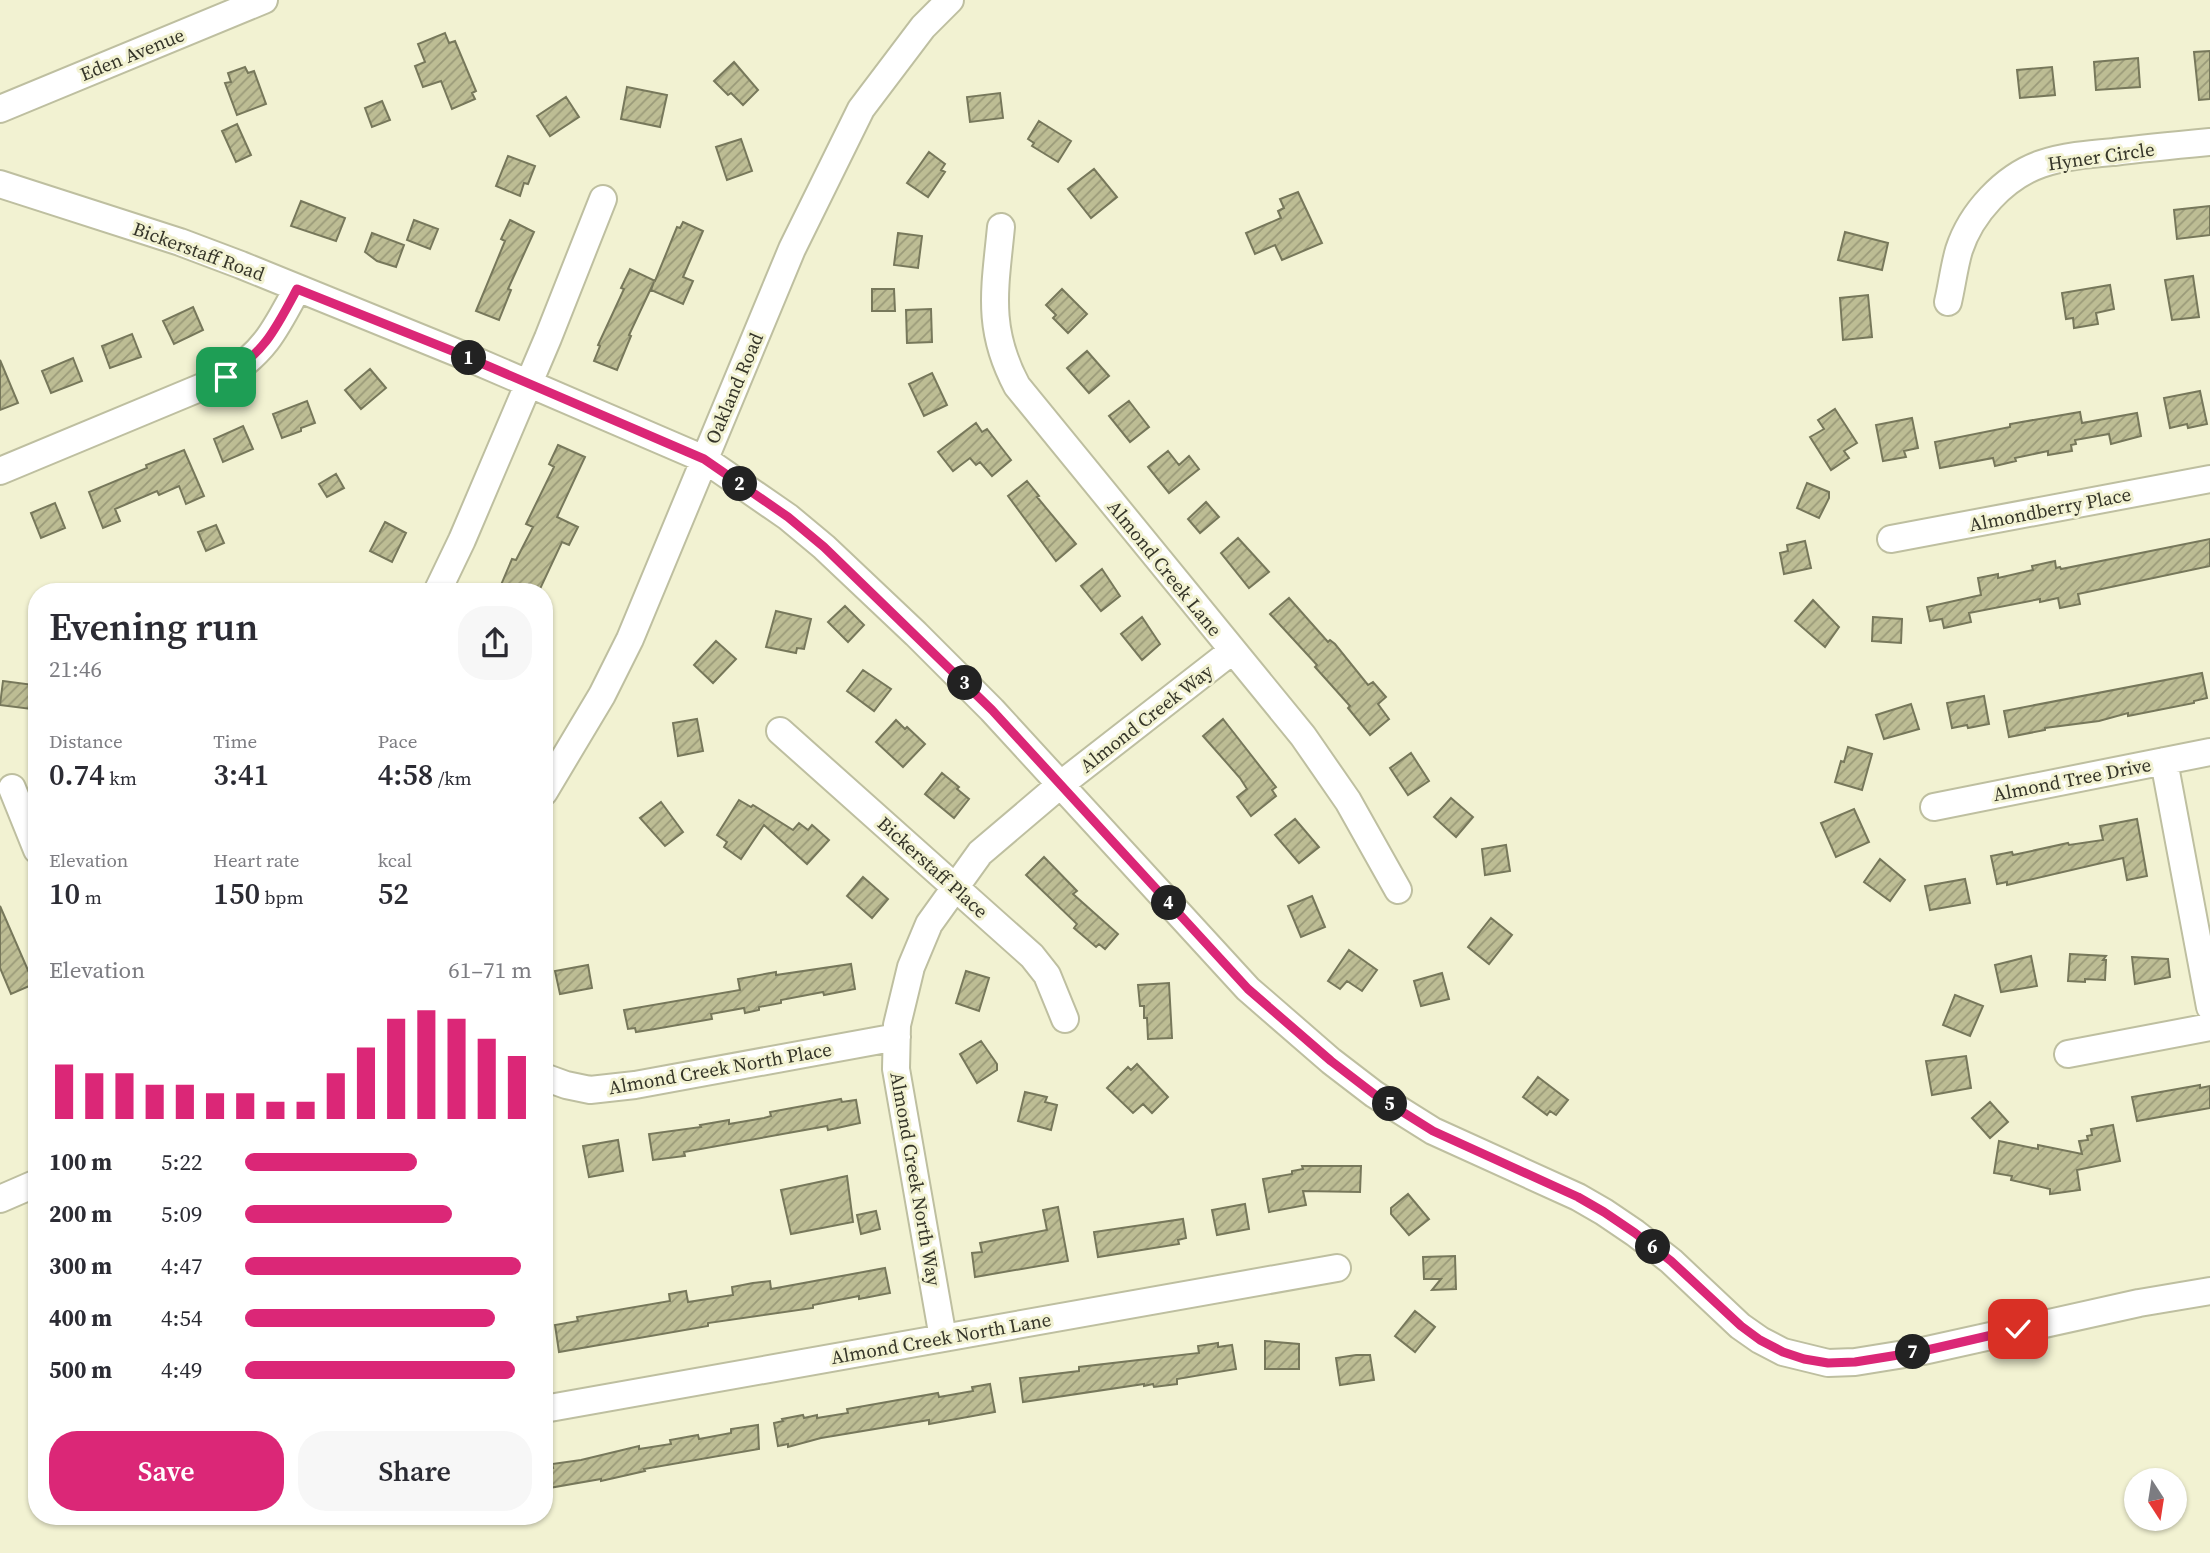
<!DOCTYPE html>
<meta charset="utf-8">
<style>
:root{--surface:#fff;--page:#f7f7f7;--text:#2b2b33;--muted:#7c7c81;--accent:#db2777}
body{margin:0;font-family:"Source Serif 4",serif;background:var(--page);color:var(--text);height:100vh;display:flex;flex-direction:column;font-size:26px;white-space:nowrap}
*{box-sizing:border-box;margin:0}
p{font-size:23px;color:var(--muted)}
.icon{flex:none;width:38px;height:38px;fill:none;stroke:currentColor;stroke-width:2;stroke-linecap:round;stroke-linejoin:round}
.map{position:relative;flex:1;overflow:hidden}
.sheet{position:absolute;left:28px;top:583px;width:525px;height:942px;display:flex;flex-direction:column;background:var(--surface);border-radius:28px;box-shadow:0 2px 5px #0004}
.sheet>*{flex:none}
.needle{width:46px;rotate:168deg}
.tools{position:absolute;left:2124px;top:1468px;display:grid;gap:14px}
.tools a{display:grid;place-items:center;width:63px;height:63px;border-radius:50%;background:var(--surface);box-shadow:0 2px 5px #0004;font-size:35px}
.pin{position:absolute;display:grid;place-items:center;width:60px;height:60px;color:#fff;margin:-30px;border-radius:14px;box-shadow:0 4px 10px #0006}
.km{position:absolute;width:35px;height:35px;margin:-18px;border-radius:50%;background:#222;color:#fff;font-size:19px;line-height:35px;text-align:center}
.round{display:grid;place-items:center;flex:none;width:74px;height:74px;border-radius:28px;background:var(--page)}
.headline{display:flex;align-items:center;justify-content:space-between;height:119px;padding:0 21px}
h1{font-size:38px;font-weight:600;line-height:52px}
.figures{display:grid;grid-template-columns:repeat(3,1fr);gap:10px;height:119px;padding:7px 21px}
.figures div{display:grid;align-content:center}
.figures b{font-size:30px;font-weight:600}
.figures small{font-size:19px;font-weight:400}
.figures p{font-size:19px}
.chart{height:196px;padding:14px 21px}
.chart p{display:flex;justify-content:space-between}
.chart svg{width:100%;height:126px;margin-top:7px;stroke:var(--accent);stroke-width:6}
.cta{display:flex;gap:14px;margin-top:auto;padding:14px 21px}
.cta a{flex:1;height:80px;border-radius:28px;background:var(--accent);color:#fff;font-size:28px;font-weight:600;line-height:80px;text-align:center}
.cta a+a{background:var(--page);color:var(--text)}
ul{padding:0 21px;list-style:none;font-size:23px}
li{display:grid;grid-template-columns:112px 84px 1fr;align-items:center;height:52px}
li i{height:18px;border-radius:9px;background:var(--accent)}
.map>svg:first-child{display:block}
.building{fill:url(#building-hatch);stroke:#77785b;stroke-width:2}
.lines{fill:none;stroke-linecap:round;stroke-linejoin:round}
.minor-casing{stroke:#bebfa0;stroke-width:30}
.minor{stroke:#fff;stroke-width:26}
.route-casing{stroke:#fff;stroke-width:14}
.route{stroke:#db2777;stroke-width:9}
.labels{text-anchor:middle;stroke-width:6;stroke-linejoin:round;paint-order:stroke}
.street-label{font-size:19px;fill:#353529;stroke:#f2f2d2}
</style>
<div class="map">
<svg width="2210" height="1553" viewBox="0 0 2210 1553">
<defs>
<pattern id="building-hatch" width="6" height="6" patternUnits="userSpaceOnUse" patternTransform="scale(1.75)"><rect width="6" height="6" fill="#bdbd94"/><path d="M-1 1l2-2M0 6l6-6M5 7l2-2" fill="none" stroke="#9a9a79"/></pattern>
</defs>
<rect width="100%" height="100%" fill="#f2f2d2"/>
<path class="building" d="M 445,33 L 449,43 L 455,41 L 476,91 L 472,93 L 475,99 L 452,109 L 441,81 L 423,87 L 415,66 L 425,62 L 418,44 Z
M 2210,51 L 2210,99 L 2199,100 L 2194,52 Z
M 2138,58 L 2140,87 L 2096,90 L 2094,62 Z
M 734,62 L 758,90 L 743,105 L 731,93 L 728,95 L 714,81 Z
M 245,67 L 248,73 L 254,71 L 266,104 L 237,115 L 225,83 L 231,82 L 228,73 Z
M 2052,67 L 2055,95 L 2020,98 L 2017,70 Z
M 627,87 L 667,95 L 660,127 L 621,119 Z
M 1000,93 L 1003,118 L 970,122 L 967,97 Z
M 566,97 L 579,117 L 550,136 L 537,116 Z
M 382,101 L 390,120 L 372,127 L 365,108 Z
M 1039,121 L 1071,141 L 1058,162 L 1032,146 L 1034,143 L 1028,139 Z
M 237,124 L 251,155 L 236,162 L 222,131 Z
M 741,139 L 752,171 L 727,180 L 716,147 Z
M 929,152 L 945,164 L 941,170 L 945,172 L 928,197 L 907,183 Z
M 508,156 L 535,166 L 528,184 L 524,183 L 520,196 L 496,186 Z
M 1094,169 L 1117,197 L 1091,218 L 1068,189 Z
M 1298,192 L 1322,243 L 1282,260 L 1275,245 L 1255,254 L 1246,233 L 1281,218 L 1278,211 L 1284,208 L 1280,199 Z
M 301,201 L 345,218 L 336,241 L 291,226 Z
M 2210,206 L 2210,235 L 2177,239 L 2174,210 Z
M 414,220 L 438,229 L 430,249 L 407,240 Z
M 510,220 L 534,232 L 508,289 L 511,290 L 499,320 L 476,311 L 505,241 L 501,239 Z
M 683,222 L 703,231 L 683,277 L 693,281 L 683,304 L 651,290 L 654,282 L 629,335 L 631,336 L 617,370 L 594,361 L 600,346 L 598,345 L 624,289 L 621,288 L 630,269 L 655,281 L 677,227 L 680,228 Z
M 1845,232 L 1888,243 L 1882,270 L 1838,260 Z
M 372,233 L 404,245 L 396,267 L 377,261 L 365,252 Z
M 898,233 L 922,236 L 918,268 L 894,265 Z
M 2193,276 L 2199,317 L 2172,320 L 2165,280 Z
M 2110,285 L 2114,309 L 2096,313 L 2098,324 L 2074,328 L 2073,318 L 2066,319 L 2062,293 Z
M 872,289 L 894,289 L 895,311 L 872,311 Z
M 1062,289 L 1087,314 L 1068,333 L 1053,318 L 1056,315 L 1046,305 Z
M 1868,295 L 1872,337 L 1843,340 L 1840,298 Z
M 193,307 L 203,330 L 174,344 L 163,321 Z
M 931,309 L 932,342 L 907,343 L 906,310 Z
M 132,334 L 141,357 L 110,368 L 102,346 Z
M 1087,351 L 1109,376 L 1089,393 L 1067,368 Z
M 73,358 L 82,381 L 51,393 L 42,371 Z
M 0,360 L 18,403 L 0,410 Z
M 370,369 L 386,388 L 361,409 L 345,390 Z
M 932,373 L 947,405 L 924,416 L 909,384 Z
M 2200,391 L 2207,424 L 2188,428 L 2187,424 L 2170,428 L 2164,398 Z
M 307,401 L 315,423 L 301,428 L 301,431 L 282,438 L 273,414 Z
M 1129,401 L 1149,427 L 1130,442 L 1109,416 Z
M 1835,409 L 1857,443 L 1844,451 L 1849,458 L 1831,470 L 1810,437 L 1824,429 L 1818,420 Z
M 2080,412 L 2082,423 L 2137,413 L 2141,436 L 2111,444 L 2109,434 L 2075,440 L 2076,444 L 2071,445 L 2072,451 L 2048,455 L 2048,451 L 2015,458 L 2016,461 L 1995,466 L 1993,458 L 1940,468 L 1935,442 L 2010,427 L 2010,424 Z
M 1912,418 L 1918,448 L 1904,451 L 1906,457 L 1883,461 L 1876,425 Z
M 976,423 L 982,432 L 987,429 L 1011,460 L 992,476 L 980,462 L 976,465 L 970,458 L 953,471 L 938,452 Z
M 243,426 L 253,449 L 223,462 L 214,439 Z
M 558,445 L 585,457 L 557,517 L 578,527 L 569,545 L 562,542 L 540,589 L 529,584 L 525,592 L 498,592 L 512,559 L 516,560 L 533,527 L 526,524 L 554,467 L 549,464 Z
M 184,450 L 204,496 L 186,504 L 179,486 L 159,495 L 157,491 L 115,509 L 120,521 L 103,528 L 89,492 L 147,468 L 146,465 Z
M 1168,451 L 1179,465 L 1189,456 L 1199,469 L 1169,493 L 1148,467 Z
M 336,474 L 344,488 L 327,497 L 319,484 Z
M 1027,481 L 1039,496 L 1037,497 L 1076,544 L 1056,561 L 1008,496 Z
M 1807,483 L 1829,492 L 1829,498 L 1819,518 L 1797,508 Z
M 1206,502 L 1219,517 L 1200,533 L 1188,519 Z
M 55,503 L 65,528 L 41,538 L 31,513 Z
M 385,522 L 406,533 L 392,562 L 370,551 Z
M 216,525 L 224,543 L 206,551 L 198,532 Z
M 1238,538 L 1269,572 L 1249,588 L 1221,553 Z
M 2210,539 L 2210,566 L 2078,594 L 2080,604 L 2060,608 L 2058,598 L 2040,602 L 2040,599 L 1969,613 L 1971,622 L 1944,628 L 1942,619 L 1930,621 L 1927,607 L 1981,595 L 1978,578 L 1998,574 L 1998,578 L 2033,570 L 2032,566 L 2055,561 L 2056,568 L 2060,567 L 2061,569 Z
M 1805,541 L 1811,568 L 1784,574 L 1780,553 L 1788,551 L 1787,545 Z
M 1102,569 L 1120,596 L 1101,611 L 1081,586 Z
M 1289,598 L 1328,642 L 1330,640 L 1335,644 L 1368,685 L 1373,682 L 1386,697 L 1378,704 L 1389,719 L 1370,735 L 1348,708 L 1350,706 L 1315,667 L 1317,665 L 1270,614 Z
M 1813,600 L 1839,627 L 1825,647 L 1795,621 Z
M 845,606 L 864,625 L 848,642 L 828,622 Z
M 776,611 L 811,619 L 804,649 L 797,648 L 796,653 L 766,647 Z
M 1142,617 L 1160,644 L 1142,660 L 1121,634 Z
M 1873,617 L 1902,619 L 1901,643 L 1872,641 Z
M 716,641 L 736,659 L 713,683 L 694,665 Z
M 863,670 L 891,689 L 874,711 L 847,691 Z
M 2202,673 L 2207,698 L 2194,701 L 2194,703 L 2128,716 L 2128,713 L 2099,721 L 2045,728 L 2045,730 L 2009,737 L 2004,711 Z
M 3,681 L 34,685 L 31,709 L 0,705 Z
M 1984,696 L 1989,724 L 1968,728 L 1967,725 L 1952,728 L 1947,703 Z
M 1911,704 L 1919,729 L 1884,739 L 1876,715 Z
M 697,719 L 703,751 L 678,756 L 673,723 Z
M 1223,719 L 1276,787 L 1272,790 L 1276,796 L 1251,816 L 1237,797 L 1247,789 L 1240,778 L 1203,736 Z
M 896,720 L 905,729 L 907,727 L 925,744 L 903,767 L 876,742 Z
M 1848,747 L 1872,754 L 1862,790 L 1835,782 L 1841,761 L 1844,762 Z
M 1411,753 L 1429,781 L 1408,795 L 1390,768 Z
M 942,773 L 959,787 L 957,789 L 969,799 L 954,818 L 925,794 Z
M 1451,798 L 1473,817 L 1456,837 L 1434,817 Z
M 739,800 L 751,807 L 753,805 L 793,830 L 799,823 L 808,830 L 812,825 L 829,840 L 807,864 L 764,825 L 741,859 L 724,847 L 727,842 L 717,835 Z
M 661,802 L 683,832 L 665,846 L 640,818 Z
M 1854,809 L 1869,842 L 1836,857 L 1821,823 Z
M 1295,819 L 1319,847 L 1299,863 L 1275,835 Z
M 2137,819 L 2147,876 L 2127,880 L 2123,858 L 2007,885 L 2007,882 L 1997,884 L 1991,856 L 2012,852 L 2013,855 L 2068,843 L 2069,845 L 2103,840 L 2100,826 Z
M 1506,845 L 1510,871 L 1485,875 L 1482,849 Z
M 1044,857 L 1077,891 L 1073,894 L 1118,934 L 1105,949 L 1099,944 L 1096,947 L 1074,928 L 1077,924 L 1026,875 Z
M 1880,859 L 1905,880 L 1890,901 L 1864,882 Z
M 863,877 L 888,899 L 872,918 L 847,896 Z
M 1965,879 L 1970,903 L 1930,910 L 1925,886 Z
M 1312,896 L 1325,927 L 1301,937 L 1288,906 Z
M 0,906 L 34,984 L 11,994 L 0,968 Z
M 1491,918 L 1512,935 L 1489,964 L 1468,947 Z
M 1349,950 L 1377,970 L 1362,991 L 1347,981 L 1340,989 L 1328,981 Z
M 2070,954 L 2106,956 L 2103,960 L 2106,960 L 2105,980 L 2085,979 L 2085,982 L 2068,981 Z
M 2031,956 L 2037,986 L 2001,992 L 1995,965 Z
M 2132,957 L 2168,959 L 2170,977 L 2135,984 Z
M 851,964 L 855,989 L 824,995 L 823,992 L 781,1000 L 781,1003 L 759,1007 L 759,1010 L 745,1013 L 744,1008 L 711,1014 L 712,1019 L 655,1029 L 636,1032 L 635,1028 L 628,1029 L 624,1010 L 740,990 L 738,979 L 776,972 L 776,975 Z
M 588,965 L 592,988 L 560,994 L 555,971 Z
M 966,971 L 989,978 L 979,1011 L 956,1003 Z
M 1442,973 L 1449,999 L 1421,1006 L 1414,981 Z
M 1169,983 L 1172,1038 L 1148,1039 L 1147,1018 L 1144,1018 L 1144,1006 L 1140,1006 L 1138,985 Z
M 1955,995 L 1983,1006 L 1970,1036 L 1943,1025 Z
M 981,1041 L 997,1064 L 997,1070 L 977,1083 L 960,1054 Z
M 1966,1056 L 1971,1088 L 1932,1095 L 1926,1061 Z
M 1137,1064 L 1168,1097 L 1152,1113 L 1143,1104 L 1133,1113 L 1107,1088 L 1128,1067 L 1131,1070 Z
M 1538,1077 L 1568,1100 L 1556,1115 L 1550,1111 L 1547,1115 L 1523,1097 Z
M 2200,1085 L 2200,1088 L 2210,1086 L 2210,1108 L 2137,1121 L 2132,1097 Z
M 1025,1092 L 1047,1097 L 1045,1102 L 1057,1105 L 1051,1130 L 1018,1121 Z
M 841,1099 L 842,1102 L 856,1100 L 860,1123 L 828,1130 L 827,1126 L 684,1152 L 685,1156 L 653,1160 L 649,1134 L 701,1127 L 700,1125 L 729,1120 L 729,1124 L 764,1118 L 771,1116 L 770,1112 Z
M 1990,1102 L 2008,1122 L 1990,1138 L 1972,1118 Z
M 2113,1125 L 2120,1161 L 2077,1170 L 2080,1190 L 2050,1194 L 2050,1189 L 2011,1180 L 2012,1176 L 1994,1173 L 1999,1141 L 2038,1149 L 2038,1145 L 2082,1154 L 2079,1141 L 2088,1140 L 2087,1136 L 2092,1135 L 2091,1129 Z
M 618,1140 L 623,1171 L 589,1177 L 583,1146 Z
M 1302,1166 L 1361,1166 L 1360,1192 L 1303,1191 L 1306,1205 L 1269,1212 L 1263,1179 L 1292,1174 L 1292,1171 L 1303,1169 Z
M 847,1176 L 853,1222 L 791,1234 L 781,1190 Z
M 1408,1194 L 1429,1219 L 1409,1235 L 1391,1214 L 1391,1208 Z
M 1245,1204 L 1249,1229 L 1217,1235 L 1212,1210 Z
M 1058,1207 L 1068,1261 L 975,1277 L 972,1253 L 982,1252 L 980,1243 L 1047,1230 L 1043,1210 Z
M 876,1211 L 880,1229 L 861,1234 L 857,1215 Z
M 1183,1219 L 1186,1238 L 1178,1240 L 1179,1244 L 1098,1257 L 1094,1232 Z
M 1455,1256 L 1456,1289 L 1432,1290 L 1441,1279 L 1424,1279 L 1423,1257 Z
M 885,1268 L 890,1293 L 859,1299 L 859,1296 L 813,1305 L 813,1308 L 708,1323 L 708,1326 L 559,1352 L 555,1325 L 578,1321 L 577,1317 L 670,1301 L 669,1294 L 686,1291 L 688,1302 L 733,1295 L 732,1287 L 753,1283 L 770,1281 L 771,1289 Z
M 1415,1311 L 1435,1327 L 1415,1352 L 1395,1336 Z
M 1265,1341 L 1299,1344 L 1299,1369 L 1265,1369 Z
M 1218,1343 L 1218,1347 L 1232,1345 L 1236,1369 L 1177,1379 L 1177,1384 L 1154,1387 L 1153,1384 L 1144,1386 L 1144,1384 L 1023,1402 L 1020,1378 L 1079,1371 L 1079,1367 L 1199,1353 L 1198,1346 Z
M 1356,1355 L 1370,1355 L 1374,1380 L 1340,1385 L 1336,1358 Z
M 990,1384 L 995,1412 L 929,1424 L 929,1420 L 821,1438 L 788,1447 L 788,1444 L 778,1446 L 774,1423 L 783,1421 L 782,1419 L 803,1415 L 804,1418 L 817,1415 L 817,1418 L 848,1413 L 847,1409 L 938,1393 L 939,1397 L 973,1391 L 972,1387 Z
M 758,1425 L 759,1449 L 644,1469 L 645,1471 L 601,1481 L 601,1479 L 549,1488 L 546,1469 L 553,1468 L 552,1464 L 581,1460 L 639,1446 L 639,1449 L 671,1444 L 670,1440 L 698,1435 L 699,1439 L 731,1433 L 731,1429 Z"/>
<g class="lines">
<defs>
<path id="minor" d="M 0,109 L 264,0
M 0,184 L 180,242 L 241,265 L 460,354 L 704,459 L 788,517 L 824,547 L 916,634 L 992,710 L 1248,989 L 1331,1061 L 1374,1094 L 1433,1131 L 1578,1197 L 1604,1212 L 1635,1233 L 1671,1261 L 1740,1326 L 1760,1340 L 1783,1352 L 1828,1363 L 1855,1362 L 1923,1351 L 2139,1303 L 2210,1291
M 1001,227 C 995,289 986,328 1017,386 L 1303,736 L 1348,801 L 1398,890
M 1948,302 C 1952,285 1954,267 1959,250 C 1971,213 2004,177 2041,164 C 2064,156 2090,154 2114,152 C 2146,148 2178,145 2210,142
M 0,471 L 226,377 C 266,350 275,330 297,289
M 1891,539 L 2210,479
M 437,592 L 462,540 L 548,338 L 603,199
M 780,731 L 1032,956 L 1047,975 L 1065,1019
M 2164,761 L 2210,1007
M 12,788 L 37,850
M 544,792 L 602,695 L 630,639 L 792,249 L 861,109 L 923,27 L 950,0
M 1934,807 L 2210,752
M 2068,1054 L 2210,1027
M 544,1077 L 566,1085 L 590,1090 L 635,1085 L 897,1037
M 0,1199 L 37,1183
M 943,1338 L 896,1069 L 897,1025 L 911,967 L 929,924 L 980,853 L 1060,785 L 1232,651
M 544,1409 L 1337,1268"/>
</defs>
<use href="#minor" class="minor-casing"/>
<use href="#minor" class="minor"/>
</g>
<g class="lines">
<defs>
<path id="route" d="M 226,377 C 266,350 275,330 297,289 L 460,354 L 704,459 L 788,517 L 824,547 L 992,710 L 1248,989 L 1331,1061 L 1374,1094 L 1433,1131 L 1578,1197 L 1604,1212 L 1635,1233 L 1671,1261 L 1741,1326 L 1760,1340 L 1783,1352 L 1804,1359 L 1828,1363 L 1855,1362 L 1923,1351 L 2018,1329"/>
</defs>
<use href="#route" class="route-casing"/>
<use href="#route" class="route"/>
</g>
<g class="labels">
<g class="street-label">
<text transform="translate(132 54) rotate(-22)" y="7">Eden Avenue</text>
<text transform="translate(2101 156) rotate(-8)" y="7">Hyner Circle</text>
<text transform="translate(199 251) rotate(20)" y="7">Bickerstaff Road</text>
<text transform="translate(734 388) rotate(-67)" y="7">Oakland Road</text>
<text transform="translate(2050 509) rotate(-11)" y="7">Almondberry Place</text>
<text transform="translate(1165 568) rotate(51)" y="7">Almond Creek Lane</text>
<text transform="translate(1146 718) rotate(-38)" y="7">Almond Creek Way</text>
<text transform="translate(2072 779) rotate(-11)" y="7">Almond Tree Drive</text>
<text transform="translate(933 867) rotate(42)" y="7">Bickerstaff Place</text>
<text transform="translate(720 1068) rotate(-10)" y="7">Almond Creek North Place</text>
<text transform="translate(916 1179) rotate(80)" y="7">Almond Creek North Way</text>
<text transform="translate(941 1338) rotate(-10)" y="7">Almond Creek North Lane</text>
</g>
</g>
</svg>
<div class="tools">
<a><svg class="needle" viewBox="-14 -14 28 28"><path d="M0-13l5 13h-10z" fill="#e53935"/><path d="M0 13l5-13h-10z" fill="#7c7c81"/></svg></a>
</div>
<div class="pin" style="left:226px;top:377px;background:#1e9e55"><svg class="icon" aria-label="arrive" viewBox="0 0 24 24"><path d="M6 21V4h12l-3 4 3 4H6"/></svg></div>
<div class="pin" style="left:2018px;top:1329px;background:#d93025"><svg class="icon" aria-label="check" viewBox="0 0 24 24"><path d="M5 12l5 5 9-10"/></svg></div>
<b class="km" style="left:469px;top:358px">1</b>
<b class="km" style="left:740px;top:484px">2</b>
<b class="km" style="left:965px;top:683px">3</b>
<b class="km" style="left:1169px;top:903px">4</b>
<b class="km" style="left:1390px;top:1104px">5</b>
<b class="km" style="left:1653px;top:1247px">6</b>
<b class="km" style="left:1913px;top:1352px">7</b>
<section class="sheet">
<div class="headline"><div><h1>Evening run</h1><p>21:46</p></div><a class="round"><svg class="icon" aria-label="share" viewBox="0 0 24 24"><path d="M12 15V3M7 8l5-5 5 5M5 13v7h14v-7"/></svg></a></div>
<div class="figures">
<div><p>Distance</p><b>0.74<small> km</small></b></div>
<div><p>Time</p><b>3:41</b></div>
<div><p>Pace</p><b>4:58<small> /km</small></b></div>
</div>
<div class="figures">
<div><p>Elevation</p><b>10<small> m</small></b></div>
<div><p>Heart rate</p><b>150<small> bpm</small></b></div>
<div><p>kcal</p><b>52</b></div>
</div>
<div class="chart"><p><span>Elevation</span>61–71 m</p>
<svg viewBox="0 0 160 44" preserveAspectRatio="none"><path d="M5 44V25M15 44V28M25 44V28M35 44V32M45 44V32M55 44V35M65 44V35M75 44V38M85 44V38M95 44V28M105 44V19M115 44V9M125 44V6M135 44V9M145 44V16M155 44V22"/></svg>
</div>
<ul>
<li><b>100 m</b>5:22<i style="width:60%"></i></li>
<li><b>200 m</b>5:09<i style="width:72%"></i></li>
<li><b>300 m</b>4:47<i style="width:96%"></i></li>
<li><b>400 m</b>4:54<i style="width:87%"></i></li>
<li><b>500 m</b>4:49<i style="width:94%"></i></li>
</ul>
<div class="cta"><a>Save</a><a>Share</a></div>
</section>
</div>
